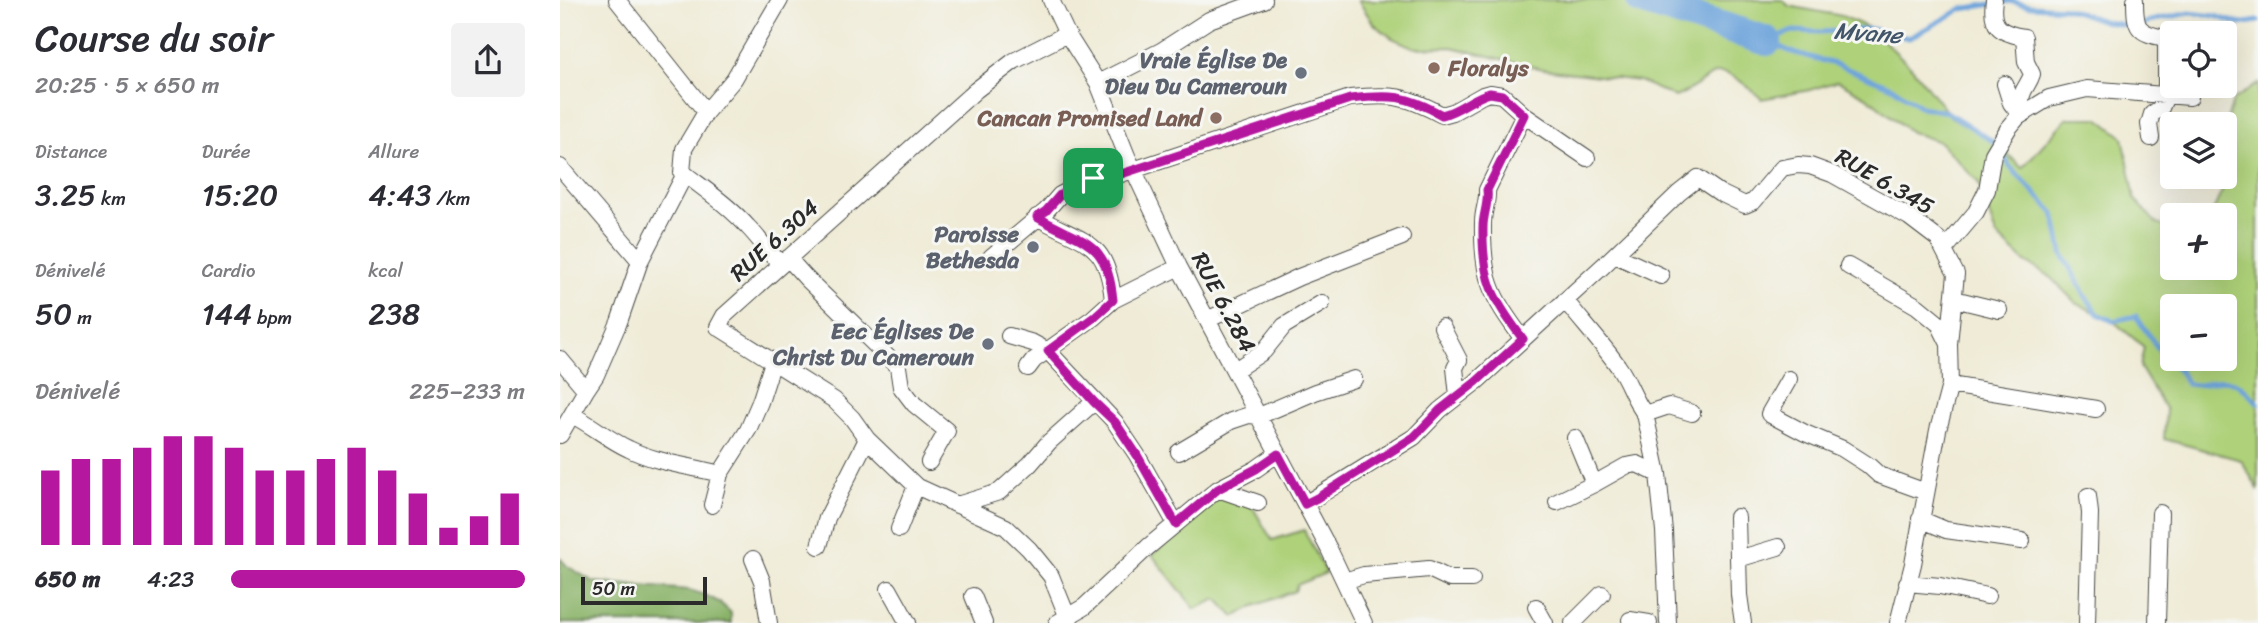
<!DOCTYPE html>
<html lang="fr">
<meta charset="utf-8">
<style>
:root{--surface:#fff;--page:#f2f2f3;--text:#2b2b33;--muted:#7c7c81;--accent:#b5179e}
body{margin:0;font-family:Sriracha,sans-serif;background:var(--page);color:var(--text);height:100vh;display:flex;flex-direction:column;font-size:26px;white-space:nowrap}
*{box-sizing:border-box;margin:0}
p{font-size:23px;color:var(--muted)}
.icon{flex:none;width:38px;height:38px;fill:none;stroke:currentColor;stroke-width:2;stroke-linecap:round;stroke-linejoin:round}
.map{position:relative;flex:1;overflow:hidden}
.panel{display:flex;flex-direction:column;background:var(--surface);width:560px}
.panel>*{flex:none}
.fabs{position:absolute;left:1600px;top:21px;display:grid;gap:14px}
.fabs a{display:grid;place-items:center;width:77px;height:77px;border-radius:7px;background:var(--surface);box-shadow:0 7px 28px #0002;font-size:35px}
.scale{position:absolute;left:21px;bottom:18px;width:126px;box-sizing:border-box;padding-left:7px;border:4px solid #2b2b2b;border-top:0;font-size:19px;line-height:24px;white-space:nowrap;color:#2b2b2b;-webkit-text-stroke:5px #f6f6f2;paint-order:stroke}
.pin{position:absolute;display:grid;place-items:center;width:60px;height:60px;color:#fff;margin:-30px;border-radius:14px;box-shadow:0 4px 10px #0006}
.round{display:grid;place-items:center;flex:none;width:74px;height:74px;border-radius:7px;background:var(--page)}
.headline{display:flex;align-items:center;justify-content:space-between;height:119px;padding:0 35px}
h1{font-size:38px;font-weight:600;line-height:52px}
.metrics{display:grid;grid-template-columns:repeat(3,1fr);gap:10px;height:119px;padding:7px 35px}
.metrics div{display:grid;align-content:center}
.metrics b{font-size:30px;font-weight:600}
.metrics small{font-size:19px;font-weight:400}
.metrics p{font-size:19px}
.chart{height:196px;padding:14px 35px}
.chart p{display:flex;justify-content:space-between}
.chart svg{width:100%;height:126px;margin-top:7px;stroke:var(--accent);stroke-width:6}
ul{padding:0 35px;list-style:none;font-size:23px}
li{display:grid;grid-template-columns:112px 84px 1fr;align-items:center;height:52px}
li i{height:18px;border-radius:9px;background:var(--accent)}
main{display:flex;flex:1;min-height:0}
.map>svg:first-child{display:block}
.green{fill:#aed179;stroke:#6c7e52;stroke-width:2;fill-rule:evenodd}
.forest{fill:#8ab369;stroke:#5a6f4a;stroke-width:2}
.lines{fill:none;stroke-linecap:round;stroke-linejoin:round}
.stream{stroke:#6ea4db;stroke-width:5}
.river{stroke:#6ea4db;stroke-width:30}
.minor-casing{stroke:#484845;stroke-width:18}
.minor{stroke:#fff;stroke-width:16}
.route-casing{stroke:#fff;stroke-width:14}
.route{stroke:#b5179e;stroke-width:9}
.education-dot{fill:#8d6e63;stroke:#f6f6f2;stroke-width:2.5}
.worship-dot{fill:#6b7280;stroke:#f6f6f2;stroke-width:2.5}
.labels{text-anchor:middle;stroke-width:6;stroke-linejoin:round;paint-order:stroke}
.worship-label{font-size:23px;font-weight:bold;fill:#5b616d;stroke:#f6f6f2;text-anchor:end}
.education-label{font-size:23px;font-weight:bold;fill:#785e54;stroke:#f6f6f2;text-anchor:start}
.street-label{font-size:23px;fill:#2b2b2b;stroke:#f6f6f2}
.water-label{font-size:24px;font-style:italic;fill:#425569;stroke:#f6f6f2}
</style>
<main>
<section class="panel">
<div class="headline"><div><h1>Course du soir</h1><p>20:25 · 5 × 650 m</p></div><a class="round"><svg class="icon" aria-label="share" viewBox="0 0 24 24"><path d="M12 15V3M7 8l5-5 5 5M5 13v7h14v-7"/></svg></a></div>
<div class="metrics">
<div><p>Distance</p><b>3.25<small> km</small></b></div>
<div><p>Durée</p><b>15:20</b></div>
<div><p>Allure</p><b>4:43<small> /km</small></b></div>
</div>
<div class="metrics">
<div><p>Dénivelé</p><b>50<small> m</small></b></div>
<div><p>Cardio</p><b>144<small> bpm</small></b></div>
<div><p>kcal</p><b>238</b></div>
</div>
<div class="chart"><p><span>Dénivelé</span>225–233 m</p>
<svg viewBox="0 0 160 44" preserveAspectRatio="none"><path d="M5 44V18M15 44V14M25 44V14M35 44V10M45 44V6M55 44V6M65 44V10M75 44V18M85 44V18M95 44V14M105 44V10M115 44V18M125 44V26M135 44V38M145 44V34M155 44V26"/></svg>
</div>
<ul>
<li><b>650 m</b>4:23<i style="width:100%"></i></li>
</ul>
</section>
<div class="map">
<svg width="1698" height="623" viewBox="0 0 1698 623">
<rect width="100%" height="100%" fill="#f6f6f2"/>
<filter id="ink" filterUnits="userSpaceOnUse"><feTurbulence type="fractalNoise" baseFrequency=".0143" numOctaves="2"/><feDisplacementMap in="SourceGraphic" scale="14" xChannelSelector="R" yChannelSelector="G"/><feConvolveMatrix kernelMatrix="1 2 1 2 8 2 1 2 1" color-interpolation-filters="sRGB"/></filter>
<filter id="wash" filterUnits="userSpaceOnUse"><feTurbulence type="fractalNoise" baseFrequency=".00686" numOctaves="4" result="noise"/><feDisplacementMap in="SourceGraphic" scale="28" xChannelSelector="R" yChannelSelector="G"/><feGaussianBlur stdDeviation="1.57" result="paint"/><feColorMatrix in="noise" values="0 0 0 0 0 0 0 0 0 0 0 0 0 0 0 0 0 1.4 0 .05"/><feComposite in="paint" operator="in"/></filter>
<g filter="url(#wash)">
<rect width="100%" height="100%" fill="#efebd6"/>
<path class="green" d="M 798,0 L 1222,0 L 1229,6 L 1282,16 L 1312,29 L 1352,68 L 1391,117 L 1434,141 L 1462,168 L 1507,118 L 1538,118 L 1563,137 L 1575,199 L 1596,223 L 1612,228 L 1612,268 L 1664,268 L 1664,215 L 1651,215 L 1663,189 L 1664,127 L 1674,99 L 1698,84 L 1698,489 L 1681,460 L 1604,439 L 1606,410 L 1580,367 L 1584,347 L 1553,321 L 1516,303 L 1488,275 L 1465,262 L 1436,235 L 1418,182 L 1380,142 L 1351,132 L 1307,97 L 1278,81 L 1250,90 L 1202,99 C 1191,90 1169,67 1154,74 C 1139,81 1134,90 1115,97 L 1079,81 L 983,69 L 892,47 L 855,48 L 832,38 L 813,23 ZM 1612,306 L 1664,306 L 1664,359 L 1612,359 Z
M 683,491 L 712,540 L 744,530 L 766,573 L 737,585 L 735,591 L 694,606 L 674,617 L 657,599 L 635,609 L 592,555 L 659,497 Z"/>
<path class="forest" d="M 0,558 L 7,566 L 34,582 L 129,590 C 147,595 159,600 171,613 L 171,623 L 0,623 Z"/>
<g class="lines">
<path class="stream" d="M 1207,41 L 1229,51 L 1278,65 L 1332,87 L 1361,107 L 1387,112 L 1437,144 L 1450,167 L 1494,213 L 1502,253 L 1524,294 L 1538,314 L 1553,321 L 1576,316 L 1597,347 L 1621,373 L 1627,384 C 1644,387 1641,383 1655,381 C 1674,377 1687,390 1698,403
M 1207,41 L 1233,31 L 1261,32 L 1312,29 L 1349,38 L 1402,9 L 1450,1 L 1470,6 L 1506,8 L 1546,22 L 1577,27 L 1590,21 L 1630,13 L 1655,16 L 1680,24 L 1698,21"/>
<path class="river" d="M 1081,0 L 1207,41"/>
</g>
</g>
<g filter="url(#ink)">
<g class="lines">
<defs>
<path id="minor" d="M 57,0 L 146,112
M 491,0 L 507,34 L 538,83 L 567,156 L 619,267 L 769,549 L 804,623
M 1434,0 C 1430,27 1440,33 1464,37 L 1466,62 L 1472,74 C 1470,81 1467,84 1464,90 C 1460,97 1462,104 1457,111 L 1458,117
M 1575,0 C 1575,28 1577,33 1605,38 L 1606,42 L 1606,96 L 1601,108 L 1592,114 L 1589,124 L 1591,138
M 538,83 L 601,51 L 649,20 L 704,0
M 1445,84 L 1451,103 L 1457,111
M 0,167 L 80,261
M 125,174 C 147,191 169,206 188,227 C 200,239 208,253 221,263
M 477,217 C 524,244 547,238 553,300
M 1385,249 L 1416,212 L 1427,190 L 1433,154 L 1448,129 L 1458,117 L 1489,98 L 1527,89 L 1630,97
M 1055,255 L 1101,276
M 431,257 L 486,211 L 500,195 L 533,178 L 549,178 L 790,98 C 831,94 846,95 882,115 L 893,112 L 923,95 L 930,93 L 942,95 L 964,115 L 1027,158
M 228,258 L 246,278 L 338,367 L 341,387 L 354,404 L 387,431 L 369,462
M 1288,266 L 1357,306 L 1379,324 L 1389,344
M 1394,299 L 1439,310
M 1005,300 C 1022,322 1042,343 1058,366 C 1069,381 1073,399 1085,414
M 647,320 L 739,277 L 842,237
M 882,327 L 899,360 L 895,368 L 898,396
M 449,336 L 473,343 L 488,351 L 555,422 L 577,455 L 616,524
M 963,339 C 930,295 922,278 923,222 C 923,210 928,201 927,190 L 964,115
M 0,359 L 26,390 L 0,435
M 468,368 L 474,360 L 533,318 L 553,300 L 619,267
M 675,370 L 704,351 L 724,326 L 762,303
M 1229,379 L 1209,414 L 1245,433 L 1283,449 L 1308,465 L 1319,475 L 1366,492
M 1390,385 L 1536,409
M 26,390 L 36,375 L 59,322 L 80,261 L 125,174 L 122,173 L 124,149 L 146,112 L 174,79 L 220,0
M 12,415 C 32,425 49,440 69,449 C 97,463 131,466 160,474
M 1015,438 L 1034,484
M 619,452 L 671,421 L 689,415 L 699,416 L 755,392 L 794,379
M 1098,474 L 1085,414 L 1109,406 L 1132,413
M 356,486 L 446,527 L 469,549 L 491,576 L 510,623
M 658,489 L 698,503
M 997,502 L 1034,484 L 1066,466 L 1077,464 L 1098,474 L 1104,531 L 1108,623
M 745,504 L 854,437 L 880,410 L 916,382 L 1043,266 L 1119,193 L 1138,178 L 1160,193 L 1185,205 L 1194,201 L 1222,168 L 1238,165 L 1250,166 L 1272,174 L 1349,217 L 1378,239 L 1396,274 L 1389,344 L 1390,385 L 1378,430 L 1353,564 L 1338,623
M 152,505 L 160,474 L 188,430 L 200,402 L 213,362
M 397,505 L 439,492 L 470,464 L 489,442 L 534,402
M 1177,517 L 1179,595 L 1183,623
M 1360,519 L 1386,530 L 1462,541
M 339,529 L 356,486 L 307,439 L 292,418 L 274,400 L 158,327 L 164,316 L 416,90 L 454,61 L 507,34
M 259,546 L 267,518 L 307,439
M 193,559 L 202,581 L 209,623
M 1178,559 L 1218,547
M 784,581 L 804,575 L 869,569 L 890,579 L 912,579
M 1347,583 L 1380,586 L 1427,596
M 329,589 L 348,623
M 413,596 L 424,623
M 976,607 L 985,623
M 1070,620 L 1089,623
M 497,623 L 524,607 L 588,547 L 658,489 L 696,469 L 717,454
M 1013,623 L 1042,594
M 1527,623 L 1530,513 L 1528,496
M 1597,623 L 1600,513"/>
</defs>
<use href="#minor" class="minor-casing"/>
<use href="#minor" class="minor"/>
</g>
</g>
<g class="lines" filter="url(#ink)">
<defs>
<path id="route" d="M 930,93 L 942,95 L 964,115 L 927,190 C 929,203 923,214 923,227 C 922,280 932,298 963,339 L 916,382 L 880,410 L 854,437 L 757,498 L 745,504 L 718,454 L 696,469 L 658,489 L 616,524 L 577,455 L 555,422 L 534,402 L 488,351 L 533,318 L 553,300 C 547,238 523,244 477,217 L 486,211 L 500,195 L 533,178 L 549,178 L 790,99 C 831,94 846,95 882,115 C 900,111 913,97 930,93 Z"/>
</defs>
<use href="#route" class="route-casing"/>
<use href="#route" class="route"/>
</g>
<g class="education-dot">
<circle cx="874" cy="68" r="7"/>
<circle cx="656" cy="118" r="7"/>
</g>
<g class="worship-dot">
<circle cx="741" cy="73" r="7"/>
<circle cx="473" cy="247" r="7"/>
<circle cx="428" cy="344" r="7"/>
</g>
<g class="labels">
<g class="worship-label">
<text x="727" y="68">Vraie Église De<tspan x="727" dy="26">Dieu Du Cameroun</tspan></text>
<text x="459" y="242">Paroisse<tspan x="459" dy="26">Bethesda</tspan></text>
<text x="414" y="339">Eec Églises De<tspan x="414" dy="26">Christ Du Cameroun</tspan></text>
</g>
<g class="education-label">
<text x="888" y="76">Floralys</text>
<text x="642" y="126" text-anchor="end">Cancan Promised Land</text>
</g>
<g class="street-label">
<text transform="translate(1325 181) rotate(30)" y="8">RUE 6.345</text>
<text transform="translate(214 240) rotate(-42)" y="8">RUE 6.304</text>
<text transform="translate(664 302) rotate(62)" y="8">RUE 6.284</text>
</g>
<g class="water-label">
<text transform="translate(1308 33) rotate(4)" y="8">Mvane</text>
</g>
</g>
</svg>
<div class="fabs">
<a><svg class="icon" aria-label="locate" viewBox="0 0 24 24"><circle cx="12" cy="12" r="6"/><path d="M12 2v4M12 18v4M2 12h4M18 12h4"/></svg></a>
<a><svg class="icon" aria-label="layers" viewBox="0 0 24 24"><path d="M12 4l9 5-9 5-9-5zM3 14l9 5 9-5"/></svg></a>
<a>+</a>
<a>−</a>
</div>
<div class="scale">50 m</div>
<div class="pin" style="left:533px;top:178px;background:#1e9e55"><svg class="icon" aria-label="arrive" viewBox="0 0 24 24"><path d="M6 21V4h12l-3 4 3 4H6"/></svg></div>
</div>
</main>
